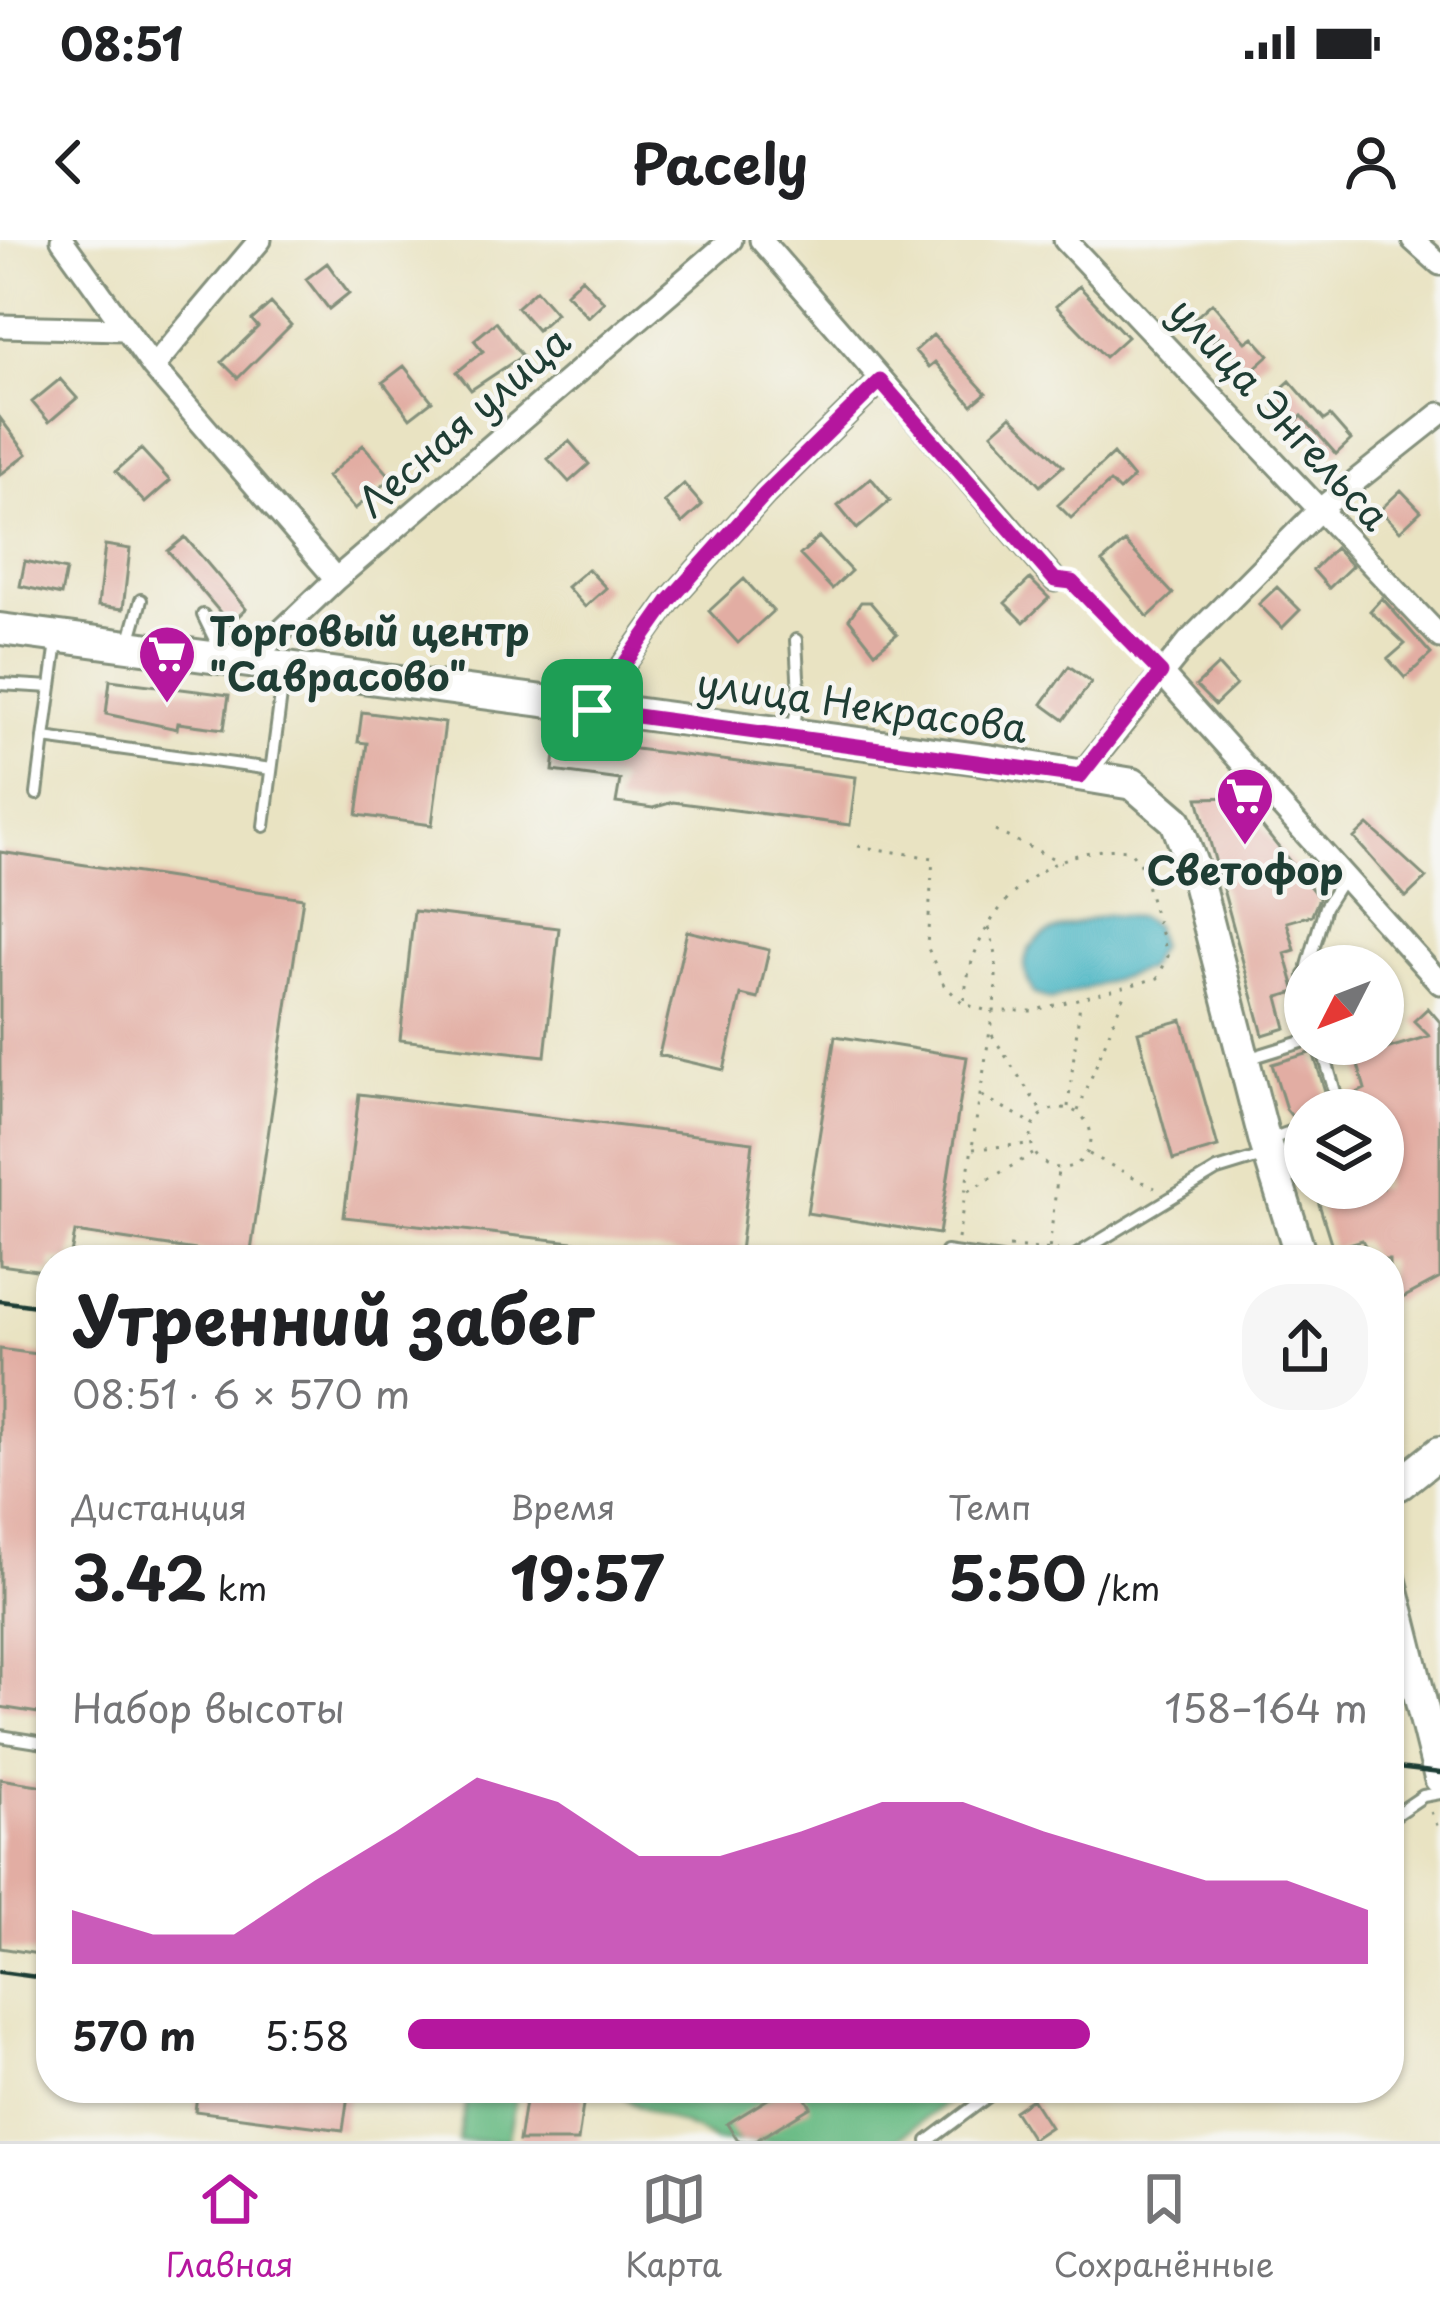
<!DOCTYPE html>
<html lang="ru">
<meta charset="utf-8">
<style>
:root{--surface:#fff;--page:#f6f6f6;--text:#202124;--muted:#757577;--line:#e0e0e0;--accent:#b5179e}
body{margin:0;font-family:"Playpen Sans",sans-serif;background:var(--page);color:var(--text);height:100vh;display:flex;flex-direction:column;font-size:45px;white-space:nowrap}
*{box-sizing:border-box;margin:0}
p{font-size:39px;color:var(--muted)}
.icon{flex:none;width:66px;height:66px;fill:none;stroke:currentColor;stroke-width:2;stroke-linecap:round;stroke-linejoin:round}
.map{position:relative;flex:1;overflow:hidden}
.details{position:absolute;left:36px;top:1005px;width:1368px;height:858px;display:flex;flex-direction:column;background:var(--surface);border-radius:48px;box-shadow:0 3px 9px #0004}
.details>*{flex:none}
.needle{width:78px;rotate:228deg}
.buttons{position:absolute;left:1284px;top:705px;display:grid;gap:24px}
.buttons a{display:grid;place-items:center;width:120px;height:120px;border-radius:50%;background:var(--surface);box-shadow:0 3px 9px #0004;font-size:60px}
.pin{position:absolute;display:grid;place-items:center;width:102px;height:102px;color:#fff;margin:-51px;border-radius:24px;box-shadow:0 6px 18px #0006}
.round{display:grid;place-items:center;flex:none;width:126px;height:126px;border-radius:48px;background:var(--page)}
.headline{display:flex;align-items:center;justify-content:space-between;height:204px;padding:0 36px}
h1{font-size:66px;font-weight:700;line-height:90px}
.stats{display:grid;grid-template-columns:repeat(3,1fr);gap:18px;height:204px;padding:12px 36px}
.stats div{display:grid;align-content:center}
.stats b{font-size:60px;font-weight:700}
.stats small{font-size:33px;font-weight:400}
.stats p{font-size:33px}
.chart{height:336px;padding:24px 36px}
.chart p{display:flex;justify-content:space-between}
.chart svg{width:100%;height:216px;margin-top:12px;fill:var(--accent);opacity:.7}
ul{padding:0 36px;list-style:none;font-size:39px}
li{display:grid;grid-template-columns:192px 144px 1fr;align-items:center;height:90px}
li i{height:30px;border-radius:15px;background:var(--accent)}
.status{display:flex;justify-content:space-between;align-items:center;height:84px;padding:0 60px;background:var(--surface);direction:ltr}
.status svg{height:33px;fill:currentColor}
header{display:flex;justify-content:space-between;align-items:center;height:156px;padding:0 36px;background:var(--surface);font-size:54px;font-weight:700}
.tabs{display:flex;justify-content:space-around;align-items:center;height:168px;border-top:3px solid var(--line);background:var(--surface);font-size:33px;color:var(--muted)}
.tabs a{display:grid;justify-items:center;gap:6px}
.tabs .active{color:var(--accent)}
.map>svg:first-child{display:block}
.forest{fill:#6cbc86;stroke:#467c5d;stroke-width:3}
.water{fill:#48b5c3;stroke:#34797c;stroke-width:3}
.building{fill:#e2ada3}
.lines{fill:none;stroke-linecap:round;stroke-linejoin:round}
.lane-casing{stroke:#84907b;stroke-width:16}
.street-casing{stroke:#84907b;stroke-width:27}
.secondary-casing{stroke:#84907b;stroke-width:36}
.path{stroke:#84907b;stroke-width:3;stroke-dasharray:3 9;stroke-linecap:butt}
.lane{stroke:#fff;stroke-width:10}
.street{stroke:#fff;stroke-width:21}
.secondary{stroke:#fff;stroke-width:30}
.rail{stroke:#1f3d34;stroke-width:4.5}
.route-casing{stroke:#fff;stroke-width:24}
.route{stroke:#b5179e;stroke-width:15}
.labels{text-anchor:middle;stroke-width:9;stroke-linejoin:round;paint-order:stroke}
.street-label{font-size:39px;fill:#1f3d34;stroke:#f6f6f2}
.poi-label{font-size:39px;font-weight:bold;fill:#1f3d34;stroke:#f6f6f2;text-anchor:start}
</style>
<div class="status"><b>08:51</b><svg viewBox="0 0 49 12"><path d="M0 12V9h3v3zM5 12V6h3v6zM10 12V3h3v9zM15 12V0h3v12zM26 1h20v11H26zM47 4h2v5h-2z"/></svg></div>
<header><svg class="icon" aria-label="back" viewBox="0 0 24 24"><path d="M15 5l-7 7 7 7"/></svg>Pacely<svg class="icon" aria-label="person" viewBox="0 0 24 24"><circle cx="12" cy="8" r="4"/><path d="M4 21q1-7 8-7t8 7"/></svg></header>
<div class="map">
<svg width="1440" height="1901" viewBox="0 0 1440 1901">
<rect width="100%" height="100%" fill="#f6f6f2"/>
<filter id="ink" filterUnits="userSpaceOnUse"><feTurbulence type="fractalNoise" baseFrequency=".00833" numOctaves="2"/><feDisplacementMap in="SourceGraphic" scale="24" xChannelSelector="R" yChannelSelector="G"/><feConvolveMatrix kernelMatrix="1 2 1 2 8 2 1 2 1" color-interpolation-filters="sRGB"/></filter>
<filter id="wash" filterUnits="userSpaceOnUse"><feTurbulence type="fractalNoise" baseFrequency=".004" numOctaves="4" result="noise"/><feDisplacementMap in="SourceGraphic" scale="48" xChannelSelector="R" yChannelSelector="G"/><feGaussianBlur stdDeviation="2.7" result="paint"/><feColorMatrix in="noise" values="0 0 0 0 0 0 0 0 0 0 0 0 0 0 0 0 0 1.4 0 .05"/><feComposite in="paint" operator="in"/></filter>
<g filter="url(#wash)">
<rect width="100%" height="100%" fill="#e9e3c2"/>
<path class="forest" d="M 469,1848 L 518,1848 L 507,1901 L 458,1901 Z
M 612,1848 L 966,1848 L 895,1901 L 716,1901 C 679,1877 649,1880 612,1848 Z"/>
<path class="water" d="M 1107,675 L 1139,677 L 1154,686 L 1159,706 L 1146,729 L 1051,760 L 1034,754 C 1001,693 1067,687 1107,675 Z"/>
<g id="blocks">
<path class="building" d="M 327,23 L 349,53 L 329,69 L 306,39 Z
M 582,38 L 604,62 L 588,77 L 566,53 Z
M 1079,46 L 1127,97 L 1105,117 L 1056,66 Z
M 536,50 L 556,73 L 537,90 L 517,67 Z
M 271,63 L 291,85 L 238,138 L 222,122 L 258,87 L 252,80 Z
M 1212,63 L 1246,102 L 1253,97 L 1269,115 L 1250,132 L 1218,96 L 1213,101 L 1194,79 Z
M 496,82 L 522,116 L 471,150 L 457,132 L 483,111 L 474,100 Z
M 933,95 L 986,153 L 972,165 L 935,122 L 929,127 L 915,111 Z
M 404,126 L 432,161 L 410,178 L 383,142 Z
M 60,139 L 77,158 L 49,182 L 32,162 Z
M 1290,141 L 1324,180 L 1330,176 L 1351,200 L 1336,214 L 1302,176 L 1295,183 L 1272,157 Z
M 1011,176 L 1063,226 L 1040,246 L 992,193 Z
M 0,178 L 27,214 L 0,235 Z
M 569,201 L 589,224 L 569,242 L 548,219 Z
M 363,205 L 392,238 L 355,269 L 327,237 Z
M 141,209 L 170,241 L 145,263 L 116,231 Z
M 1113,214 L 1133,238 L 1119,251 L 1110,242 L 1071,278 L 1058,265 Z
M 871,238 L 890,261 L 857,289 L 838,266 Z
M 684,244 L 702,265 L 682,283 L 664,262 Z
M 1401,250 L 1421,271 L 1400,291 L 1380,270 Z
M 185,297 L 246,369 L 230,384 L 168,311 Z
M 819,297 L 851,331 L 832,349 L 800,315 Z
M 1125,302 L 1173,354 L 1148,377 L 1102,322 Z
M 105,305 L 130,309 L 123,369 L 98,366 Z
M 1335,308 L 1352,326 L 1329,348 L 1313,330 Z
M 25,321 L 66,330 L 61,355 L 20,346 Z
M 588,329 L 606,348 L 585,367 L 567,347 Z
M 744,339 L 773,371 L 738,403 L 709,371 Z
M 1030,339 L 1049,358 L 1024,382 L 1005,363 Z
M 1277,347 L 1300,370 L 1282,388 L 1259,364 Z
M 1382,358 L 1431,414 L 1405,438 L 1388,419 L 1405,404 L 1370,371 Z
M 861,362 L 870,362 L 897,394 L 875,412 L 849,379 Z
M 1218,425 L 1236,445 L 1215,465 L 1196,446 Z
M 1069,426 L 1091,442 L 1064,480 L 1042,464 Z
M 110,440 L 229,455 L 224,489 L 178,483 L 177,489 L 106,474 Z
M 362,472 L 445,483 L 432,585 L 357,575 L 367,503 L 358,502 Z
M 557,499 L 856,537 L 850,585 L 673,562 L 653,568 L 616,563 L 620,540 L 553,531 Z
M 1238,557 L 1319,658 L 1312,675 L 1287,682 L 1295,710 L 1285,713 L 1296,752 L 1278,757 L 1286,788 L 1263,795 L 1198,558 Z
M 1368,585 L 1426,638 L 1406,657 L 1354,598 Z
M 0,612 L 303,658 L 250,1018 L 75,992 L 70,1020 L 51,1020 L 51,1032 L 0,1025 Z
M 414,671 L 559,688 L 545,816 L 400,800 Z
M 687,691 L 769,710 L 758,759 L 741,755 L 724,830 L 659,815 Z
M 1428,768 L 1440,782 L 1440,1038 L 1395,1062 L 1389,1050 L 1389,1020 L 1373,1020 L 1362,1000 L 1333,1009 L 1314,948 L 1383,948 L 1383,870 L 1305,870 L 1302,910 L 1302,889 L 1286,869 L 1272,824 L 1313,812 L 1328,861 L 1339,861 L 1365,849 L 1356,818 L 1429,796 L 1414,781 Z
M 1182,780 L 1218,907 L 1173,920 L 1138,792 Z
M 835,796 L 967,817 L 939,994 L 807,973 Z
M 359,854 L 753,902 L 739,1020 L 344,977 Z
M 0,1109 L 51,1116 L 51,1475 L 0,1467 Z
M 0,1539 L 51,1547 L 51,1716 L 0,1708 Z
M 198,1848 L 349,1848 L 343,1890 L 195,1871 Z
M 527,1848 L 585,1850 L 578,1901 L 519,1901 Z
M 786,1848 L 799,1848 L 811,1867 L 755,1901 L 738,1901 L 727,1884 Z
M 1032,1859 L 1050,1887 L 1032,1899 L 1014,1871 Z"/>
</g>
</g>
<g filter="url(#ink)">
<use href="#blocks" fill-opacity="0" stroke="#84907b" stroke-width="3"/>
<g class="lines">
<defs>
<path id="lane" d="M 203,375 L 220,410
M 57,402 L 44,498 L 271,529
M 129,403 L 141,360
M 0,444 L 51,447
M 793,492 L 799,454 L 796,400
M 37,554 L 44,498
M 264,586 L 284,432
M 1308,726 L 1325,667 L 1344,637
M 1305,735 L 1305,749
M 1321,804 L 1335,852
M 1247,819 L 1305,801
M 1268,900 L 1293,891
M 946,1012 L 1001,1020
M 1068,1020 L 1217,930 L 1266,915
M 0,1496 L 51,1504
M 1389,1579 L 1423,1556 L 1440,1553
M 928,1901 L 999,1848"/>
<path id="street" d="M 62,0 L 153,127 L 336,339
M 761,0 L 1055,340
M 1065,0 L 1440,397
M 1413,0 L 1440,24
M 0,86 L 123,89
M 153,127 L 260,0
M 248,423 L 336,339 L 731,0
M 1161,433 L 1440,743
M 592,469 L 669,361 L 765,254 L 880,141
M 1080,536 L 1188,402 L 1319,270 L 1440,174"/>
<path id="secondary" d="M 0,389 L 987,520 L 1133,544 L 1176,581 L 1196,635 L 1265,902 L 1302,1020
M 1389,1245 L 1400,1244 L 1440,1212
M 1389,1334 L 1440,1538"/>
</defs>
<use href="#lane" class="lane-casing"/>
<use href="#street" class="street-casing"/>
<use href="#secondary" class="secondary-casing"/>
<path class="path" d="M 1074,344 L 1147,419
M 995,591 L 1061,622
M 858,606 L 933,618 L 927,706 L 944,745 L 964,764 L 988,771 L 1032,771 L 1158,738 L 1168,716 L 1139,622 L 1129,610 C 1039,602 969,679 964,764
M 992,795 L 1042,872
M 982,856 L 1032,883
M 1068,867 L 1080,763
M1031 898a30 30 0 1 1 60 0a30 30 0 1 1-60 0Z
M 1078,871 L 1125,752
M 973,909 L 1029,904
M 1089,914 L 1155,948
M 968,951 L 1033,914
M 958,999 L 996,751 L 996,715 L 988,683
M 1009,1007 L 1058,1010
M 1048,1020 L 1058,930
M 1431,1572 L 1440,1592"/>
<use href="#lane" class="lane"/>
<use href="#street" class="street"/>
<use href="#secondary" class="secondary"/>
<path class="rail" d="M 0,1061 L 51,1068
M 1389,1527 L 1440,1533
M 0,1732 L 51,1739"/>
</g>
</g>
<g class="lines" filter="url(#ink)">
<defs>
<path id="route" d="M 880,141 L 1055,340 L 1072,342 L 1161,433 L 1080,536 L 592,470 L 669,361 L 765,254 Z"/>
</defs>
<use href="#route" class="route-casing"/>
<use href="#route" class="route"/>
</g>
<defs>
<symbol id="supermarket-pin" viewBox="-11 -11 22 30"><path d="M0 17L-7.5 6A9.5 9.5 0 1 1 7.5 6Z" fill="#b5179e" stroke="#f6f6f2"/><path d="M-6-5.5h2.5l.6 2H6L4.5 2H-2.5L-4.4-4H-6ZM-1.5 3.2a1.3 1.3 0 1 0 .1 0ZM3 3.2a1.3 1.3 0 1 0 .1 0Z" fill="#fff"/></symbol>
</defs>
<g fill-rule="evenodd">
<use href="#supermarket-pin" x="134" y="381" width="66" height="90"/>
<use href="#supermarket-pin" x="1212" y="523" width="66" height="90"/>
</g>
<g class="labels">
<g class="street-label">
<text transform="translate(1279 174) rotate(47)" y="14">улица Энгельса</text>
<text transform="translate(464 182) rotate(-41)" y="14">Лесная улица</text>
<text transform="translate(862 466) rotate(8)" y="14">улица Некрасова</text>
</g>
<g class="poi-label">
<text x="209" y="406">Торговый центр<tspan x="209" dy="45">"Саврасово"</tspan></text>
<text x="1245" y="645" text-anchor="middle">Светофор</text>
</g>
</g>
</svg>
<div class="buttons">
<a><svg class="needle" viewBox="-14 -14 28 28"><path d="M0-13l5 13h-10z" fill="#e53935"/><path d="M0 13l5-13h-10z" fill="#757577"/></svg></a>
<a><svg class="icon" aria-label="layers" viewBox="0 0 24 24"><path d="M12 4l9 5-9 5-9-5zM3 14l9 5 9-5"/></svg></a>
</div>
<div class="pin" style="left:592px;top:470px;background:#1e9e55"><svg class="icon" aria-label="arrive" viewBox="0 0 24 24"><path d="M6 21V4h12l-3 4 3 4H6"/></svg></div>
<section class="details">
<div class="headline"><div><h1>Утренний забег</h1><p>08:51 · 6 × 570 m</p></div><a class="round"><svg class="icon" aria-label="share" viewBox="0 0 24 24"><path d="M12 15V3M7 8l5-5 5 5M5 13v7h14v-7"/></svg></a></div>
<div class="stats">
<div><p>Дистанция</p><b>3.42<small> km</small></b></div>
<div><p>Время</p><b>19:57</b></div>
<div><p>Темп</p><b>5:50<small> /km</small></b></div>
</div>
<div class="chart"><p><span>Набор высоты</span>158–164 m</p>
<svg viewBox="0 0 160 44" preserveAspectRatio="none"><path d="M0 44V33L10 38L20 38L30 27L40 17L50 6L60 11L70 22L80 22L90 17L100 11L110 11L120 17L130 22L140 27L150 27L160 33V44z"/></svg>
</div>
<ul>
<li><b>570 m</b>5:58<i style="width:71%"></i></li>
</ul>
</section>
</div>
<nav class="tabs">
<a class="active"><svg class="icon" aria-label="home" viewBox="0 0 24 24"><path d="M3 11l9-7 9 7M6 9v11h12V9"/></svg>Главная</a>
<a><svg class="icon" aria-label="map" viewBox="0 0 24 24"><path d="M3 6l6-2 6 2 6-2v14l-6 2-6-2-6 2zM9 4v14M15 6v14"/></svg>Карта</a>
<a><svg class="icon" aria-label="saved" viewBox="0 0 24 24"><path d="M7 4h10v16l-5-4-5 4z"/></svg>Сохранённые</a>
</nav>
